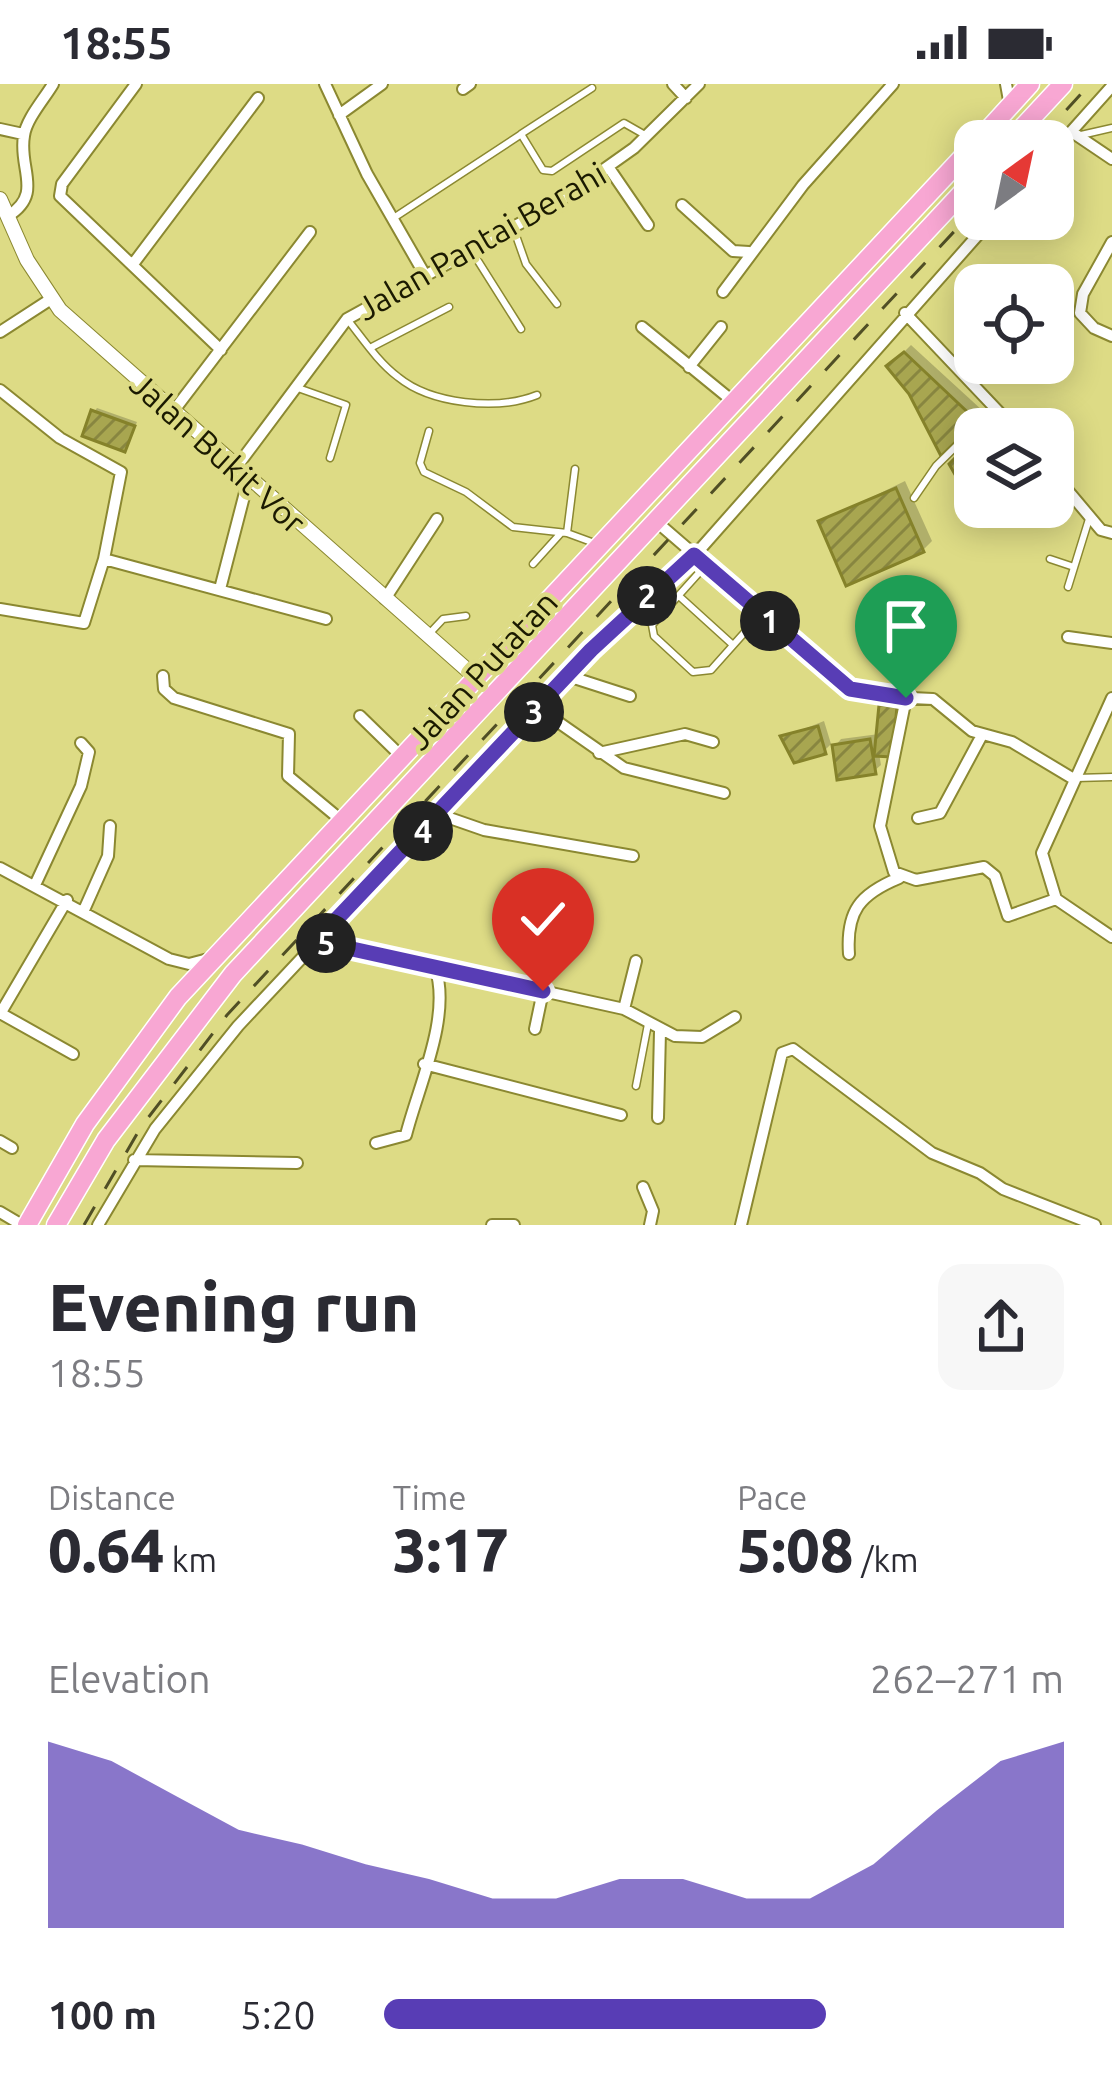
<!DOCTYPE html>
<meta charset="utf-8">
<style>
:root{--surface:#fff;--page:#f7f7f7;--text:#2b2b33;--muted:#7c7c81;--accent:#583db5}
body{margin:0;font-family:Ubuntu,sans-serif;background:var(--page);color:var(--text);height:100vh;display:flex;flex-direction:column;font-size:45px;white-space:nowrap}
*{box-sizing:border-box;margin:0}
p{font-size:39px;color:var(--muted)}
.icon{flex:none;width:66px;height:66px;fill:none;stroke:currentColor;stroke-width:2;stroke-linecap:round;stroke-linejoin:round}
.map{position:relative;height:1141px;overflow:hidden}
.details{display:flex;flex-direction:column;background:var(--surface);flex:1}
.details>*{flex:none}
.needle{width:78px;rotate:33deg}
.tools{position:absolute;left:954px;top:36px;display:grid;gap:24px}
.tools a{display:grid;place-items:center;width:120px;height:120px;border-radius:24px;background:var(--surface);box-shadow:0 6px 30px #0003;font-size:60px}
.pin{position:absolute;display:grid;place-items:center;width:102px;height:102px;color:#fff;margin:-123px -51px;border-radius:50% 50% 50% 0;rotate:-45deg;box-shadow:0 0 12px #0007}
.pin .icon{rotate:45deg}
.km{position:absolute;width:60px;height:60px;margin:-30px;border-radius:50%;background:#222;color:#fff;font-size:33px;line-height:60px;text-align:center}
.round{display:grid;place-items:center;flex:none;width:126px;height:126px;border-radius:24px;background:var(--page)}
.overview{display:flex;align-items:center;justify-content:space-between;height:204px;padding:0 48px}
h1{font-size:66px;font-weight:800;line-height:90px}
.metrics{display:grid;grid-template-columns:repeat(3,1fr);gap:18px;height:204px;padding:12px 48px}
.metrics div{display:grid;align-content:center}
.metrics b{font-size:60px;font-weight:800}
.metrics small{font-size:33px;font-weight:400}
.metrics p{font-size:33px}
.chart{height:336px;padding:24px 48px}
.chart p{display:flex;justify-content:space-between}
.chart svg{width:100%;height:216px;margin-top:12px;fill:var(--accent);opacity:.7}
ul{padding:0 48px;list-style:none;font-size:39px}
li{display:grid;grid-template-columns:192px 144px 1fr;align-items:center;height:90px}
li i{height:30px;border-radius:15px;background:var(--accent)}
.status{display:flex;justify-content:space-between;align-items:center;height:84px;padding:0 60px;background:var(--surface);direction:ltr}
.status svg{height:33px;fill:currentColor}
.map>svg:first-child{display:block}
.shadow{fill:#0003}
.building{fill:url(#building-hatch);stroke:#85822a;stroke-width:3}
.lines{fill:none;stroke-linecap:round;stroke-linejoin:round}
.service-casing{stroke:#8b8831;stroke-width:9}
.minor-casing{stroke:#8b8831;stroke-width:14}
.tertiary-casing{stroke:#8b8831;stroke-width:16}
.trunk-casing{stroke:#fff;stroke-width:21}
.service{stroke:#fff;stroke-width:6}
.minor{stroke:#fff;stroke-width:10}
.tertiary{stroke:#fff;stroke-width:14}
.trunk{stroke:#f8a7d3;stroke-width:18}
.rail{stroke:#504f25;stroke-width:3;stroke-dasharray:21 21;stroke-linecap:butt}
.route-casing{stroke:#fff;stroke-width:24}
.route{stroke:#583db5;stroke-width:15}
.labels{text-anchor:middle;stroke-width:9;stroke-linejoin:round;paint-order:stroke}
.street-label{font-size:33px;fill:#1b1a01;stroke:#dddb85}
</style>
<div class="status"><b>18:55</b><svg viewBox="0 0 49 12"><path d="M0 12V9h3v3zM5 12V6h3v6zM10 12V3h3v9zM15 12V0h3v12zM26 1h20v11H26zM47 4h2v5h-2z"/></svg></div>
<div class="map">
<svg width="1112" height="1141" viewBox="0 0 1112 1141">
<defs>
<pattern id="building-hatch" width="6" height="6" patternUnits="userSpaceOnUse" patternTransform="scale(3)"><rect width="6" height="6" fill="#a8a650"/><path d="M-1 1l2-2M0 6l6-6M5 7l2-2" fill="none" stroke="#888640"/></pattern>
</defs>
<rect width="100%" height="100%" fill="#dddb85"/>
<path class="shadow" d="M 911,261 L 983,327 L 942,367 L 911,308 L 890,282 Z
M 97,324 L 137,338 L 125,365 L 94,328 Z
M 905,397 L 932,457 L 923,466 L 821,438 Z
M 888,616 L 902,617 L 898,664 L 879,669 L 881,681 L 874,687 L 835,662 L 841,655 L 879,650 L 882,622 Z
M 824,637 L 831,660 L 824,667 L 784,653 Z"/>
<path class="building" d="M 904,268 L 977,337 L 941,372 L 909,310 L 886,282 Z
M 91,326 L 135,342 L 125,368 L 82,352 Z
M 975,354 L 975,400 L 957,394 L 949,380 Z
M 896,404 L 924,468 L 846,502 L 818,437 Z
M 879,621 L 897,623 L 892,673 L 874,672 Z
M 818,642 L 826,670 L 794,679 L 780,652 Z
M 870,655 L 876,690 L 837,696 L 832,661 Z"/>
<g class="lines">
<defs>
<path id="service" d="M 592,4 L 521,50 L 543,86 L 552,87 L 624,39 L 645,51
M 1081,51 L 1112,44
M 392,135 L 520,51
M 514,146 L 526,180 L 557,220
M 473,169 L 521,245
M 347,235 C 363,255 378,278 398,293 C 431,320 497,327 537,311
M 370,264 L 449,223
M 298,304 L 346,321 L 330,374
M 429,347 L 420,379 L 424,388 L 466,408 L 513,443 L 567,449 L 597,460
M 914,414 L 936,382 L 995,324
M 567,449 L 575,385
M 1050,475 L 1071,482
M 533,480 L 561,449
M 706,481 L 652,541 L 654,552 L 693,588 L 711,586 L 761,530
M 1068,503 L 1089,435
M 679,512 L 733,561
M 429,550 L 443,535 L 466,532
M 1076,694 L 1112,693
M 636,1002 L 648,940"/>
<path id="minor" d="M 136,0 L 62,100 L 60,112 L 221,266
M 325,0 L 367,90 L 425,191
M 673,0 L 686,14
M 1006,0 L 1010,22
M 463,5 L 470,0
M 339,31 L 382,0
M 0,45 L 23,50
M 1072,48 L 1112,75
M 1053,68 L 1112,2
M 609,84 L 648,141
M 682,121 L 733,167 L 749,168
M 8,132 C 44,110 18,84 24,52 C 26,35 45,14 53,0
M 1112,158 L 1083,210 L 1080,229 L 1094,244 L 1112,252
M 133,180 L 258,14
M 723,208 L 803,101 L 893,0
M 905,229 L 1015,345
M 642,243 L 735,319
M 0,248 L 51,215
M 689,283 L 721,243
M 0,306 L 60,354 L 121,388 L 104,475
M 172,329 L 310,148
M 235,385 L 347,235 L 555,120 L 634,64 L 699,0
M 1053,389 L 1101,446 L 1112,449
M 658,439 L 850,605 L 869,612 L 933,615 L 972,647 L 1012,658 L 1072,694
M 220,505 L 248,397
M 385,515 L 437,435
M 0,525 L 84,539 L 104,475 L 326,535
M 1068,553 L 1112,559
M 163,592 L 164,605 L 174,614 L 289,650 L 288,692 L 341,736
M 568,592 L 630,612
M 906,614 L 880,742 L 894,788 L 916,796 L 984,783 L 995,792 L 1008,832 L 1056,815
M 1112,614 L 1042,769 L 1056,815 L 1112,853
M 538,624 L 624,684 L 724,709
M 360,632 L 401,672
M 599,669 L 685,650 L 713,658
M 438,730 L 484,746 L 633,772
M 918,734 L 940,729 L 982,651
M 0,784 L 169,875 L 189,880 L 212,874
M 35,801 L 81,702 L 89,668 L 81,659
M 84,826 L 108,772 L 110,742
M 317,857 L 624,925 L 675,952 L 702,953 L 735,933
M 849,870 C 846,827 860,810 899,794
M 624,925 L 636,877
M 0,929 L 73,970
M 0,930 L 67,816
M 535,945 L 543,907
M 424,980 L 621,1031
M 658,1034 L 660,947
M 0,1057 L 12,1064
M 376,1059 L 406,1051 C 418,1003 452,932 435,883
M 134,1076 L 297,1079
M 643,1103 L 653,1127 L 650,1141
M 0,1128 L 22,1141
M 98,1141 L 155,1045 L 238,942 L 591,566 L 695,471 L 992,135
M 492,1141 L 514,1141
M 741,1141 L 782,969 L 793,965 L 932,1069 L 980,1089 L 1003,1105 L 1095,1141"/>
<path id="tertiary" d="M 0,115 L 27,176 L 60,226 L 474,592"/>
<path id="trunk" d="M 978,57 L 1030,0
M 1010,57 L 1063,0
M 27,1141 L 85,1040 L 178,913 L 975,60
M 56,1141 L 106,1056 L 233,890 L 975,95"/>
</defs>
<use href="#service" class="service-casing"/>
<use href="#minor" class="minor-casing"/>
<use href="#tertiary" class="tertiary-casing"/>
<use href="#trunk" class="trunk-casing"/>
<use href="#service" class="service"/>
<use href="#minor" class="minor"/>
<use href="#tertiary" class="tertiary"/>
<use href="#trunk" class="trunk"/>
<path class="rail" d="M 1038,57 L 1090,0
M 84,1141 L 141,1043 L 227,931 L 975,125"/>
</g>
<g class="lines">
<defs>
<path id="route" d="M 543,907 L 316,857 L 591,566 L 694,471 L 850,605 L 906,614"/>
</defs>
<use href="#route" class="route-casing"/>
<use href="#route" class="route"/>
</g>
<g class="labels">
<g class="street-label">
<text transform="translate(481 157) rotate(-30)" y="12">Jalan Pantai Berahi</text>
<text transform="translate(218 369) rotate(42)" y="12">Jalan Bukit Vor</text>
<text transform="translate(482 586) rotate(-47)" y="12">Jalan Putatan</text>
</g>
</g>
</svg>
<div class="tools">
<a><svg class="needle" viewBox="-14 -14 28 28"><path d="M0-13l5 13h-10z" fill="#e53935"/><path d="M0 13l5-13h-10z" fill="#7c7c81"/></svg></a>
<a><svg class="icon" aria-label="locate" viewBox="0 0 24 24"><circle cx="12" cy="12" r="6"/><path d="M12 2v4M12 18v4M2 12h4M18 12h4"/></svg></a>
<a><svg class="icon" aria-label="layers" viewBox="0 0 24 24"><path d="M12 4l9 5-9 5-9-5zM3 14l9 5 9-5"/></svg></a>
</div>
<div class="pin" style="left:906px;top:614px;background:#1e9e55"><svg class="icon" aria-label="arrive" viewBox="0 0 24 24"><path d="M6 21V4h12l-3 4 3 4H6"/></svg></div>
<div class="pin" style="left:543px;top:907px;background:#d93025"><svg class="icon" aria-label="check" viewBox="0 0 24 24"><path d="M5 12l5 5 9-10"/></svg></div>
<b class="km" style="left:770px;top:537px">1</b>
<b class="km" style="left:647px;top:512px">2</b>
<b class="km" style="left:534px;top:628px">3</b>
<b class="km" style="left:423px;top:747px">4</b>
<b class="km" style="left:326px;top:859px">5</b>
</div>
<section class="details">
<div class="overview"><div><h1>Evening run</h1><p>18:55</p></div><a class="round"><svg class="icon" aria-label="share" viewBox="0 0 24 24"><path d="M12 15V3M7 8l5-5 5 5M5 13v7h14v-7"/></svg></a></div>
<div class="metrics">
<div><p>Distance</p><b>0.64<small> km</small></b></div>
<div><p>Time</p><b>3:17</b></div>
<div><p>Pace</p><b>5:08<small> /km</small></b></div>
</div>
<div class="chart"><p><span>Elevation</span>262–271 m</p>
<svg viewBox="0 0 160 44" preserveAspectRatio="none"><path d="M0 44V6L10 10L20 17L30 24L40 27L50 31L60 34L70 38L80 38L90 34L100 34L110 38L120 38L130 31L140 20L150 10L160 6V44z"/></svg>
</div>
<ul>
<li><b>100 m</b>5:20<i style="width:65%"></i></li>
</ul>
</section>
